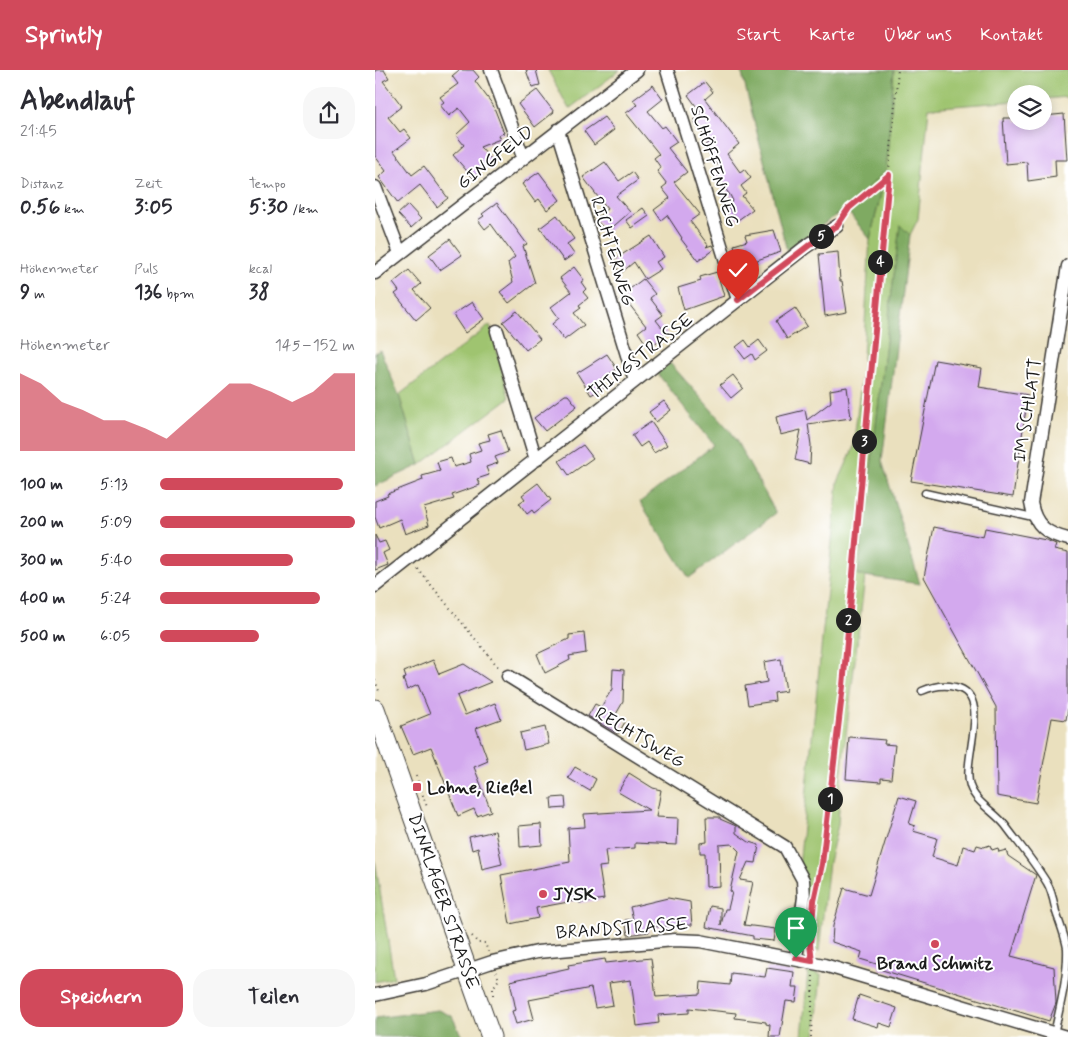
<!DOCTYPE html>
<html lang="de">
<meta charset="utf-8">
<style>
:root{--surface:#fff;--page:#f7f7f7;--text:#2b2b33;--muted:#7c7c81;--accent:#d1495b}
body{margin:0;font-family:Mynerve,sans-serif;background:var(--page);color:var(--text);height:100vh;display:flex;flex-direction:column;font-size:19px;white-space:nowrap}
*{box-sizing:border-box;margin:0}
p{font-size:16px;color:var(--muted)}
.icon{flex:none;width:28px;height:28px;fill:none;stroke:currentColor;stroke-width:2;stroke-linecap:round;stroke-linejoin:round}
.map{position:relative;flex:1;overflow:hidden}
.sheet{display:flex;flex-direction:column;background:var(--surface);width:375px}
.sheet>*{flex:none}
.controls{position:absolute;left:632px;top:15px;display:grid;gap:10px}
.controls a{display:grid;place-items:center;width:45px;height:45px;border-radius:50%;background:var(--surface);box-shadow:0 2px 12px #0003;font-size:25px}
.pin{position:absolute;display:grid;place-items:center;width:42px;height:42px;color:#fff;margin:-51px -21px;border-radius:50% 50% 50% 0;rotate:-45deg;box-shadow:0 0 5px #0007}
.pin .icon{rotate:45deg}
.km{position:absolute;width:25px;height:25px;margin:-12px;border-radius:50%;background:#222;color:#fff;font-size:14px;line-height:25px;text-align:center}
.round{display:grid;place-items:center;flex:none;width:52px;height:52px;border-radius:20px;background:var(--page)}
.summary{display:flex;align-items:center;justify-content:space-between;height:85px;padding:0 20px}
h1{font-size:28px;font-weight:800;line-height:38px}
.metrics{display:grid;grid-template-columns:repeat(3,1fr);gap:8px;height:85px;padding:5px 20px}
.metrics div{display:grid;align-content:center}
.metrics b{font-size:21px;font-weight:800}
.metrics small{font-size:14px;font-weight:400}
.metrics p{font-size:14px}
.chart{height:140px;padding:10px 20px}
.chart p{display:flex;justify-content:space-between}
.chart svg{width:100%;height:90px;margin-top:5px;fill:var(--accent);opacity:.7}
.cta{display:flex;gap:10px;margin-top:auto;padding:10px 20px}
.cta a{flex:1;height:58px;border-radius:20px;background:var(--accent);color:#fff;font-size:20px;font-weight:800;line-height:58px;text-align:center}
.cta a+a{background:var(--page);color:var(--text)}
ul{padding:0 20px;list-style:none;font-size:16px}
li{display:grid;grid-template-columns:80px 60px 1fr;align-items:center;height:38px}
li i{height:12px;border-radius:6px;background:var(--accent)}
header{display:flex;align-items:center;gap:30px;box-sizing:border-box;height:70px;padding:0 25px;background:var(--accent);color:#fff}
header strong{font-size:24px}
nav{display:flex;gap:28px;margin-inline-start:auto;font-size:18px}
main{display:flex;flex:1;min-height:0}
.map>svg:first-child{display:block}
.green{fill:#9fc46f;stroke:#5e7046}
.forest{fill:#7faa62;stroke:#4e633f}
.building{fill:#d3a9ee}
.lines{fill:none;stroke-linecap:round;stroke-linejoin:round}
.service-casing{stroke:#3b3934;stroke-width:9}
.minor-casing{stroke:#3b3934;stroke-width:15}
.secondary-casing{stroke:#3b3934;stroke-width:21}
.path{stroke:#3b3934;stroke-width:2;stroke-dasharray:1 4;stroke-linecap:butt}
.service{stroke:#fff;stroke-width:6}
.minor{stroke:#fff;stroke-width:12}
.secondary{stroke:#fff;stroke-width:19}
.route-casing{stroke:#fff;stroke-width:10}
.route{stroke:#d1495b;stroke-width:6}
.poi-dot{fill:#d1495b;stroke:#fff;stroke-width:2}
.labels{text-anchor:middle;stroke-width:4;stroke-linejoin:round;paint-order:stroke}
.street-label{font-size:18px;fill:#1c1c1c;stroke:#fff}
.poi-label{font-size:18px;font-weight:bold;fill:#1c1c1c;stroke:#fff;text-anchor:start}
</style>
<header>
<strong>Sprintly</strong>
<nav><a>Start</a><a>Karte</a><a>Über uns</a><a>Kontakt</a></nav>
</header>
<main>
<section class="sheet">
<div class="summary"><div><h1>Abendlauf</h1><p>21:45</p></div><a class="round"><svg class="icon" aria-label="share" viewBox="0 0 24 24"><path d="M12 15V3M7 8l5-5 5 5M5 13v7h14v-7"/></svg></a></div>
<div class="metrics">
<div><p>Distanz</p><b>0.56<small> km</small></b></div>
<div><p>Zeit</p><b>3:05</b></div>
<div><p>Tempo</p><b>5:30<small> /km</small></b></div>
</div>
<div class="metrics">
<div><p>Höhenmeter</p><b>9<small> m</small></b></div>
<div><p>Puls</p><b>136<small> bpm</small></b></div>
<div><p>kcal</p><b>38</b></div>
</div>
<div class="chart"><p><span>Höhenmeter</span>145–152 m</p>
<svg viewBox="0 0 160 44" preserveAspectRatio="none"><path d="M0 44V6L10 11L20 20L30 24L40 29L50 29L60 33L70 38L80 29L90 20L100 11L110 11L120 15L130 20L140 15L150 6L160 6V44z"/></svg>
</div>
<ul>
<li><b>100 m</b>5:13<i style="width:94%"></i></li>
<li><b>200 m</b>5:09<i style="width:100%"></i></li>
<li><b>300 m</b>5:40<i style="width:68%"></i></li>
<li><b>400 m</b>5:24<i style="width:82%"></i></li>
<li><b>500 m</b>6:05<i style="width:51%"></i></li>
</ul>
<div class="cta"><a>Speichern</a><a>Teilen</a></div>
</section>
<div class="map">
<svg width="693" height="967" viewBox="0 0 693 967">
<rect width="100%" height="100%" fill="#fff"/>
<filter id="ink" filterUnits="userSpaceOnUse"><feTurbulence type="fractalNoise" baseFrequency=".02" numOctaves="2"/><feDisplacementMap in="SourceGraphic" scale="10" xChannelSelector="R" yChannelSelector="G"/><feConvolveMatrix kernelMatrix="1 2 1 2 8 2 1 2 1" color-interpolation-filters="sRGB"/></filter>
<filter id="wash" filterUnits="userSpaceOnUse"><feTurbulence type="fractalNoise" baseFrequency=".0096" numOctaves="4" result="noise"/><feDisplacementMap in="SourceGraphic" scale="20" xChannelSelector="R" yChannelSelector="G"/><feGaussianBlur stdDeviation="1.12" result="paint"/><feColorMatrix in="noise" values="0 0 0 0 0 0 0 0 0 0 0 0 0 0 0 0 0 1.4 0 .05"/><feComposite in="paint" operator="in"/></filter>
<g filter="url(#wash)">
<rect width="100%" height="100%" fill="#eae0be"/>
<path class="green" d="M 173,0 L 245,0 L 194,39 Z
M 519,0 L 693,0 L 693,27 L 669,29 L 669,24 L 641,24 L 641,31 L 554,38 L 543,149 L 535,165 L 525,156 L 483,505 L 490,507 L 466,707 L 463,755 L 454,792 L 444,881 L 416,875 L 463,412 L 478,379 L 487,303 L 495,169 L 509,111 L 473,142 L 471,138 L 511,101 Z
M 115,255 L 134,328 L 45,395 L 24,325 Z
M 0,790 L 19,908 L 0,912 Z
M 433,901 L 446,905 L 440,967 L 427,967 Z"/>
<path class="forest" d="M 366,0 L 519,0 L 511,101 L 471,138 L 412,181 Z
M 509,110 L 495,169 L 473,142 Z
M 525,155 L 535,165 L 507,391 L 545,514 L 483,505 Z
M 5,280 L 24,325 L 45,395 L 0,416 L 0,283 Z
M 295,293 L 357,363 L 401,443 L 314,508 L 265,432 L 339,375 L 282,303 Z
M 63,940 L 77,946 L 87,967 L 0,967 L 0,948 Z"/>
<g id="blocks">
<path class="building" d="M 0,0 L 9,0 L 14,8 L 8,11 L 27,36 L 13,47 L 25,62 L 29,59 L 36,68 L 19,81 L 37,105 L 49,96 L 73,128 L 62,137 L 45,115 L 23,133 L 4,107 L 11,101 L 0,86 Z
M 84,0 L 98,0 L 104,7 L 100,11 L 118,35 L 129,63 L 123,65 L 125,69 L 105,77 L 118,91 L 98,108 L 78,85 L 89,75 L 81,65 L 95,52 L 84,38 L 74,46 L 65,35 L 69,32 L 65,27 L 83,14 L 77,6 Z
M 151,0 L 161,0 L 165,15 L 157,17 Z
M 330,12 L 338,22 L 330,29 L 364,74 L 352,84 L 365,102 L 369,99 L 376,108 L 366,116 L 371,123 L 367,126 L 378,139 L 363,150 L 352,136 L 358,131 L 355,125 L 339,104 L 346,98 L 328,77 L 334,72 L 318,51 L 327,44 L 313,25 Z
M 278,15 L 288,29 L 273,41 L 287,58 L 290,56 L 302,72 L 293,78 L 312,102 L 299,112 L 325,144 L 315,151 L 333,175 L 331,177 L 337,175 L 339,179 L 323,191 L 306,169 L 307,168 L 292,145 L 286,150 L 279,140 L 295,128 L 287,118 L 292,114 L 282,101 L 286,98 L 279,88 L 284,84 L 251,43 L 262,35 L 258,30 Z
M 162,20 L 179,42 L 160,57 L 143,34 Z
M 689,44 L 692,90 L 680,90 L 681,107 L 653,111 L 652,92 L 631,94 L 628,48 L 641,48 L 641,51 L 669,51 L 669,46 Z
M 229,47 L 239,60 L 219,75 L 209,61 Z
M 230,92 L 244,111 L 257,102 L 263,110 L 241,126 L 255,142 L 232,162 L 220,149 L 232,139 L 208,107 Z
M 164,102 L 185,130 L 172,140 L 164,129 L 160,132 L 147,114 Z
M 122,133 L 152,174 L 148,176 L 160,213 L 134,233 L 125,222 L 138,212 L 133,193 L 140,187 L 116,154 L 110,159 L 103,150 L 109,146 L 107,144 Z
M 33,135 L 46,149 L 36,158 L 23,144 Z
M 268,138 L 274,146 L 257,158 L 251,150 Z
M 182,145 L 199,169 L 192,174 L 199,184 L 189,191 L 165,158 Z
M 399,160 L 406,182 L 382,190 L 383,193 L 366,198 L 359,175 L 372,171 L 370,165 Z
M 276,166 L 289,187 L 281,192 L 286,199 L 270,209 L 259,192 L 246,203 L 237,191 Z
M 75,169 L 87,185 L 65,200 L 54,185 Z
M 463,182 L 465,211 L 467,211 L 472,242 L 450,246 L 444,184 Z
M 199,197 L 209,210 L 206,212 L 211,219 L 208,222 L 213,228 L 204,235 L 206,238 L 199,243 L 209,255 L 189,270 L 177,254 L 184,248 L 176,237 L 196,222 L 185,208 Z
M 34,200 L 46,214 L 39,220 L 55,238 L 41,250 L 20,224 L 24,221 L 18,213 Z
M 342,202 L 349,226 L 309,240 L 303,218 L 326,211 L 325,207 Z
M 268,209 L 280,224 L 275,228 L 288,245 L 281,250 L 292,264 L 274,278 L 263,262 L 271,256 L 247,225 Z
M 97,232 L 109,249 L 90,263 L 78,245 Z
M 420,238 L 432,256 L 412,269 L 401,251 Z
M 142,241 L 165,269 L 151,280 L 128,252 Z
M 370,270 L 375,277 L 384,270 L 392,281 L 380,290 L 377,284 L 370,289 L 361,277 Z
M 232,284 L 242,299 L 226,309 L 231,316 L 216,325 L 202,303 Z
M 560,290 L 607,298 L 604,317 L 653,325 L 638,427 L 536,411 Z
M 358,305 L 368,318 L 356,328 L 345,315 Z
M 472,317 L 476,348 L 433,354 L 436,375 L 435,394 L 420,390 L 426,360 L 405,365 L 401,347 L 430,340 L 432,350 L 456,332 L 455,320 Z
M 190,325 L 193,325 L 202,336 L 170,361 L 159,348 Z
M 289,331 L 296,340 L 281,352 L 274,342 Z
M 276,352 L 292,375 L 279,383 L 272,372 L 265,377 L 257,365 Z
M 126,360 L 133,382 L 120,387 L 123,393 L 111,397 L 114,405 L 102,409 L 105,415 L 77,425 L 79,429 L 49,438 L 54,455 L 30,464 L 25,449 L 4,458 L 0,447 L 0,431 L 13,426 L 12,424 L 48,410 L 47,406 L 65,401 L 62,392 L 76,388 L 79,397 L 96,392 L 94,384 L 106,380 L 103,373 L 115,370 L 113,364 Z
M 208,375 L 218,388 L 194,405 L 184,391 Z
M 163,413 L 176,430 L 159,443 L 157,440 L 152,444 L 144,433 L 150,429 L 147,425 Z
M 559,457 L 608,467 L 610,458 L 671,470 L 681,474 L 679,480 L 693,483 L 693,638 L 691,650 L 677,648 L 661,733 L 622,726 L 621,637 L 549,507 Z
M 0,465 L 4,473 L 10,471 L 14,480 L 8,483 L 13,495 L 0,500 Z
M 209,563 L 211,583 L 194,586 L 195,590 L 170,603 L 162,584 L 194,569 L 194,565 Z
M 406,589 L 411,621 L 399,623 L 400,631 L 373,635 L 370,616 L 392,612 L 389,592 Z
M 58,590 L 64,604 L 89,594 L 116,612 L 82,626 L 90,645 L 120,633 L 126,649 L 101,658 L 113,691 L 99,697 L 116,741 L 102,746 L 99,739 L 83,746 L 56,677 L 38,684 L 26,656 L 55,644 L 43,615 L 32,620 L 28,609 L 31,608 L 29,602 Z
M 238,599 L 249,600 L 248,632 L 240,646 L 250,652 L 243,664 L 213,646 L 220,634 L 226,637 L 237,619 Z
M 170,657 L 174,674 L 149,680 L 145,663 Z
M 474,667 L 510,670 L 509,674 L 520,675 L 516,709 L 506,708 L 506,712 L 471,709 Z
M 200,697 L 221,709 L 215,721 L 193,708 Z
M 254,703 L 278,718 L 286,720 L 281,747 L 303,748 L 302,775 L 260,773 L 260,778 L 230,780 L 232,796 L 224,797 L 229,829 L 204,833 L 204,830 L 161,838 L 163,848 L 135,854 L 126,805 L 195,792 L 193,758 L 210,757 L 209,744 L 274,740 L 243,722 Z
M 524,726 L 541,731 L 534,754 L 540,756 L 538,761 L 562,768 L 557,787 L 583,795 L 588,776 L 600,780 L 602,775 L 609,777 L 615,775 L 617,780 L 623,778 L 624,782 L 631,780 L 633,786 L 661,805 L 636,886 L 679,897 L 681,933 L 674,951 L 504,899 L 505,895 L 485,889 L 487,882 L 457,872 L 458,856 L 469,818 L 494,825 Z
M 190,727 L 191,738 L 177,739 L 176,728 Z
M 331,747 L 345,747 L 345,749 L 361,756 L 361,763 L 374,772 L 384,775 L 381,793 L 373,792 L 365,810 L 378,812 L 369,855 L 401,859 L 399,871 L 378,869 L 378,866 L 331,857 L 335,836 L 346,838 L 346,855 L 350,839 L 353,839 L 357,822 L 355,821 L 364,781 L 357,774 L 344,775 L 345,816 L 331,817 L 330,783 L 325,783 L 325,773 L 332,772 Z
M 166,754 L 167,775 L 145,777 L 144,756 Z
M 120,761 L 127,794 L 107,799 L 103,778 L 97,780 L 94,767 Z
M 293,828 L 315,832 L 317,855 L 273,857 L 274,862 L 253,865 L 250,850 L 258,849 L 255,837 Z
M 276,888 L 281,927 L 325,924 L 326,912 L 355,915 L 356,903 L 390,907 L 392,898 L 419,902 L 417,917 L 423,917 L 421,932 L 411,931 L 405,967 L 394,967 L 395,955 L 391,954 L 391,952 L 360,948 L 361,943 L 314,938 L 314,943 L 283,945 L 284,953 L 262,956 L 256,910 L 234,913 L 238,935 L 220,938 L 216,918 L 154,930 L 159,949 L 141,954 L 137,941 L 141,940 L 135,911 L 194,898 L 193,895 L 230,889 L 231,893 Z
M 484,925 L 522,938 L 516,957 L 504,953 L 503,957 L 477,949 Z"/>
</g>
</g>
<g filter="url(#ink)">
<use href="#blocks" fill-opacity="0" stroke="#3b3934" stroke-width="1"/>
<g class="lines">
<defs>
<path id="service" d="M 550,423 L 658,447
M 547,621 C 558,616 568,614 580,617 C 619,625 586,689 595,716 C 600,732 620,742 630,755 C 644,774 660,793 672,813 C 677,821 679,833 681,842 C 685,854 690,866 692,878 C 693,907 685,936 679,964"/>
<path id="minor" d="M 116,0 L 148,87
M 292,0 L 363,230
M 183,60 L 260,311
M 0,117 L 25,183
M 693,196 L 656,433 C 660,456 672,464 693,469
M 0,203 L 262,0
M 122,261 L 161,390
M 0,516 L 429,178 L 462,156
M 133,606 L 410,777 L 428,810 L 429,827 L 421,888
M 0,925 L 51,914 L 117,892 L 162,882 L 300,870 L 325,871 L 449,895 L 691,967"/>
<path id="secondary" d="M 0,639 L 116,967"/>
</defs>
<use href="#service" class="service-casing"/>
<use href="#minor" class="minor-casing"/>
<use href="#secondary" class="secondary-casing"/>
<path class="path" d="M 469,145 L 474,138 L 514,105
M 43,499 L 124,598
M 0,610 L 5,624
M 41,706 L 52,737
M 442,818 L 455,735 L 468,616 L 523,0
M 97,866 L 103,873 L 110,873 L 113,882
M 118,925 L 118,918 L 124,909 L 121,902
M 436,967 L 438,905"/>
<use href="#service" class="service"/>
<use href="#minor" class="minor"/>
<use href="#secondary" class="secondary"/>
</g>
</g>
<g class="lines" filter="url(#ink)">
<defs>
<path id="route" d="M 363,230 L 450,163 L 462,156 L 474,138 L 514,105 L 468,616 L 447,794 L 439,831 L 435,874 L 437,891 L 421,888"/>
</defs>
<use href="#route" class="route-casing"/>
<use href="#route" class="route"/>
</g>
<g class="poi-dot">
<rect x="37" y="712" width="10" height="10" rx="2.5"/>
<circle cx="168" cy="824" r="5"/>
<circle cx="560" cy="874" r="5"/>
</g>
<g class="labels">
<g class="street-label">
<text transform="translate(120 87) rotate(-38)" y="6">GINGFELD</text>
<text transform="translate(340 96) rotate(73)" y="6">SCHÖFFENWEG</text>
<text transform="translate(238 181) rotate(73)" y="6">RICHTERWEG</text>
<text transform="translate(265 286) rotate(-38)" y="6">THINGSTRASSE</text>
<text transform="translate(652 340) rotate(-81)" y="6">IM SCHLATT</text>
<text transform="translate(265 667) rotate(31)" y="6">RECHTSWEG</text>
<text transform="translate(69 831) rotate(71)" y="6">DINKLAGER STRASSE</text>
<text transform="translate(247 858) rotate(-4)" y="6">BRANDSTRASSE</text>
</g>
<g class="poi-label">
<text x="52" y="723">Lohne, Rießel</text>
<text x="178" y="830">JYSK</text>
<text x="560" y="899" text-anchor="middle">Brand Schmitz</text>
</g>
</g>
</svg>
<div class="controls">
<a><svg class="icon" aria-label="layers" viewBox="0 0 24 24"><path d="M12 4l9 5-9 5-9-5zM3 14l9 5 9-5"/></svg></a>
</div>
<div class="pin" style="left:421px;top:888px;background:#1e9e55"><svg class="icon" aria-label="arrive" viewBox="0 0 24 24"><path d="M6 21V4h12l-3 4 3 4H6"/></svg></div>
<div class="pin" style="left:363px;top:230px;background:#d93025"><svg class="icon" aria-label="check" viewBox="0 0 24 24"><path d="M5 12l5 5 9-10"/></svg></div>
<b class="km" style="left:455px;top:729px">1</b>
<b class="km" style="left:473px;top:550px">2</b>
<b class="km" style="left:489px;top:371px">3</b>
<b class="km" style="left:505px;top:192px">4</b>
<b class="km" style="left:446px;top:166px">5</b>
</div>
</main>
